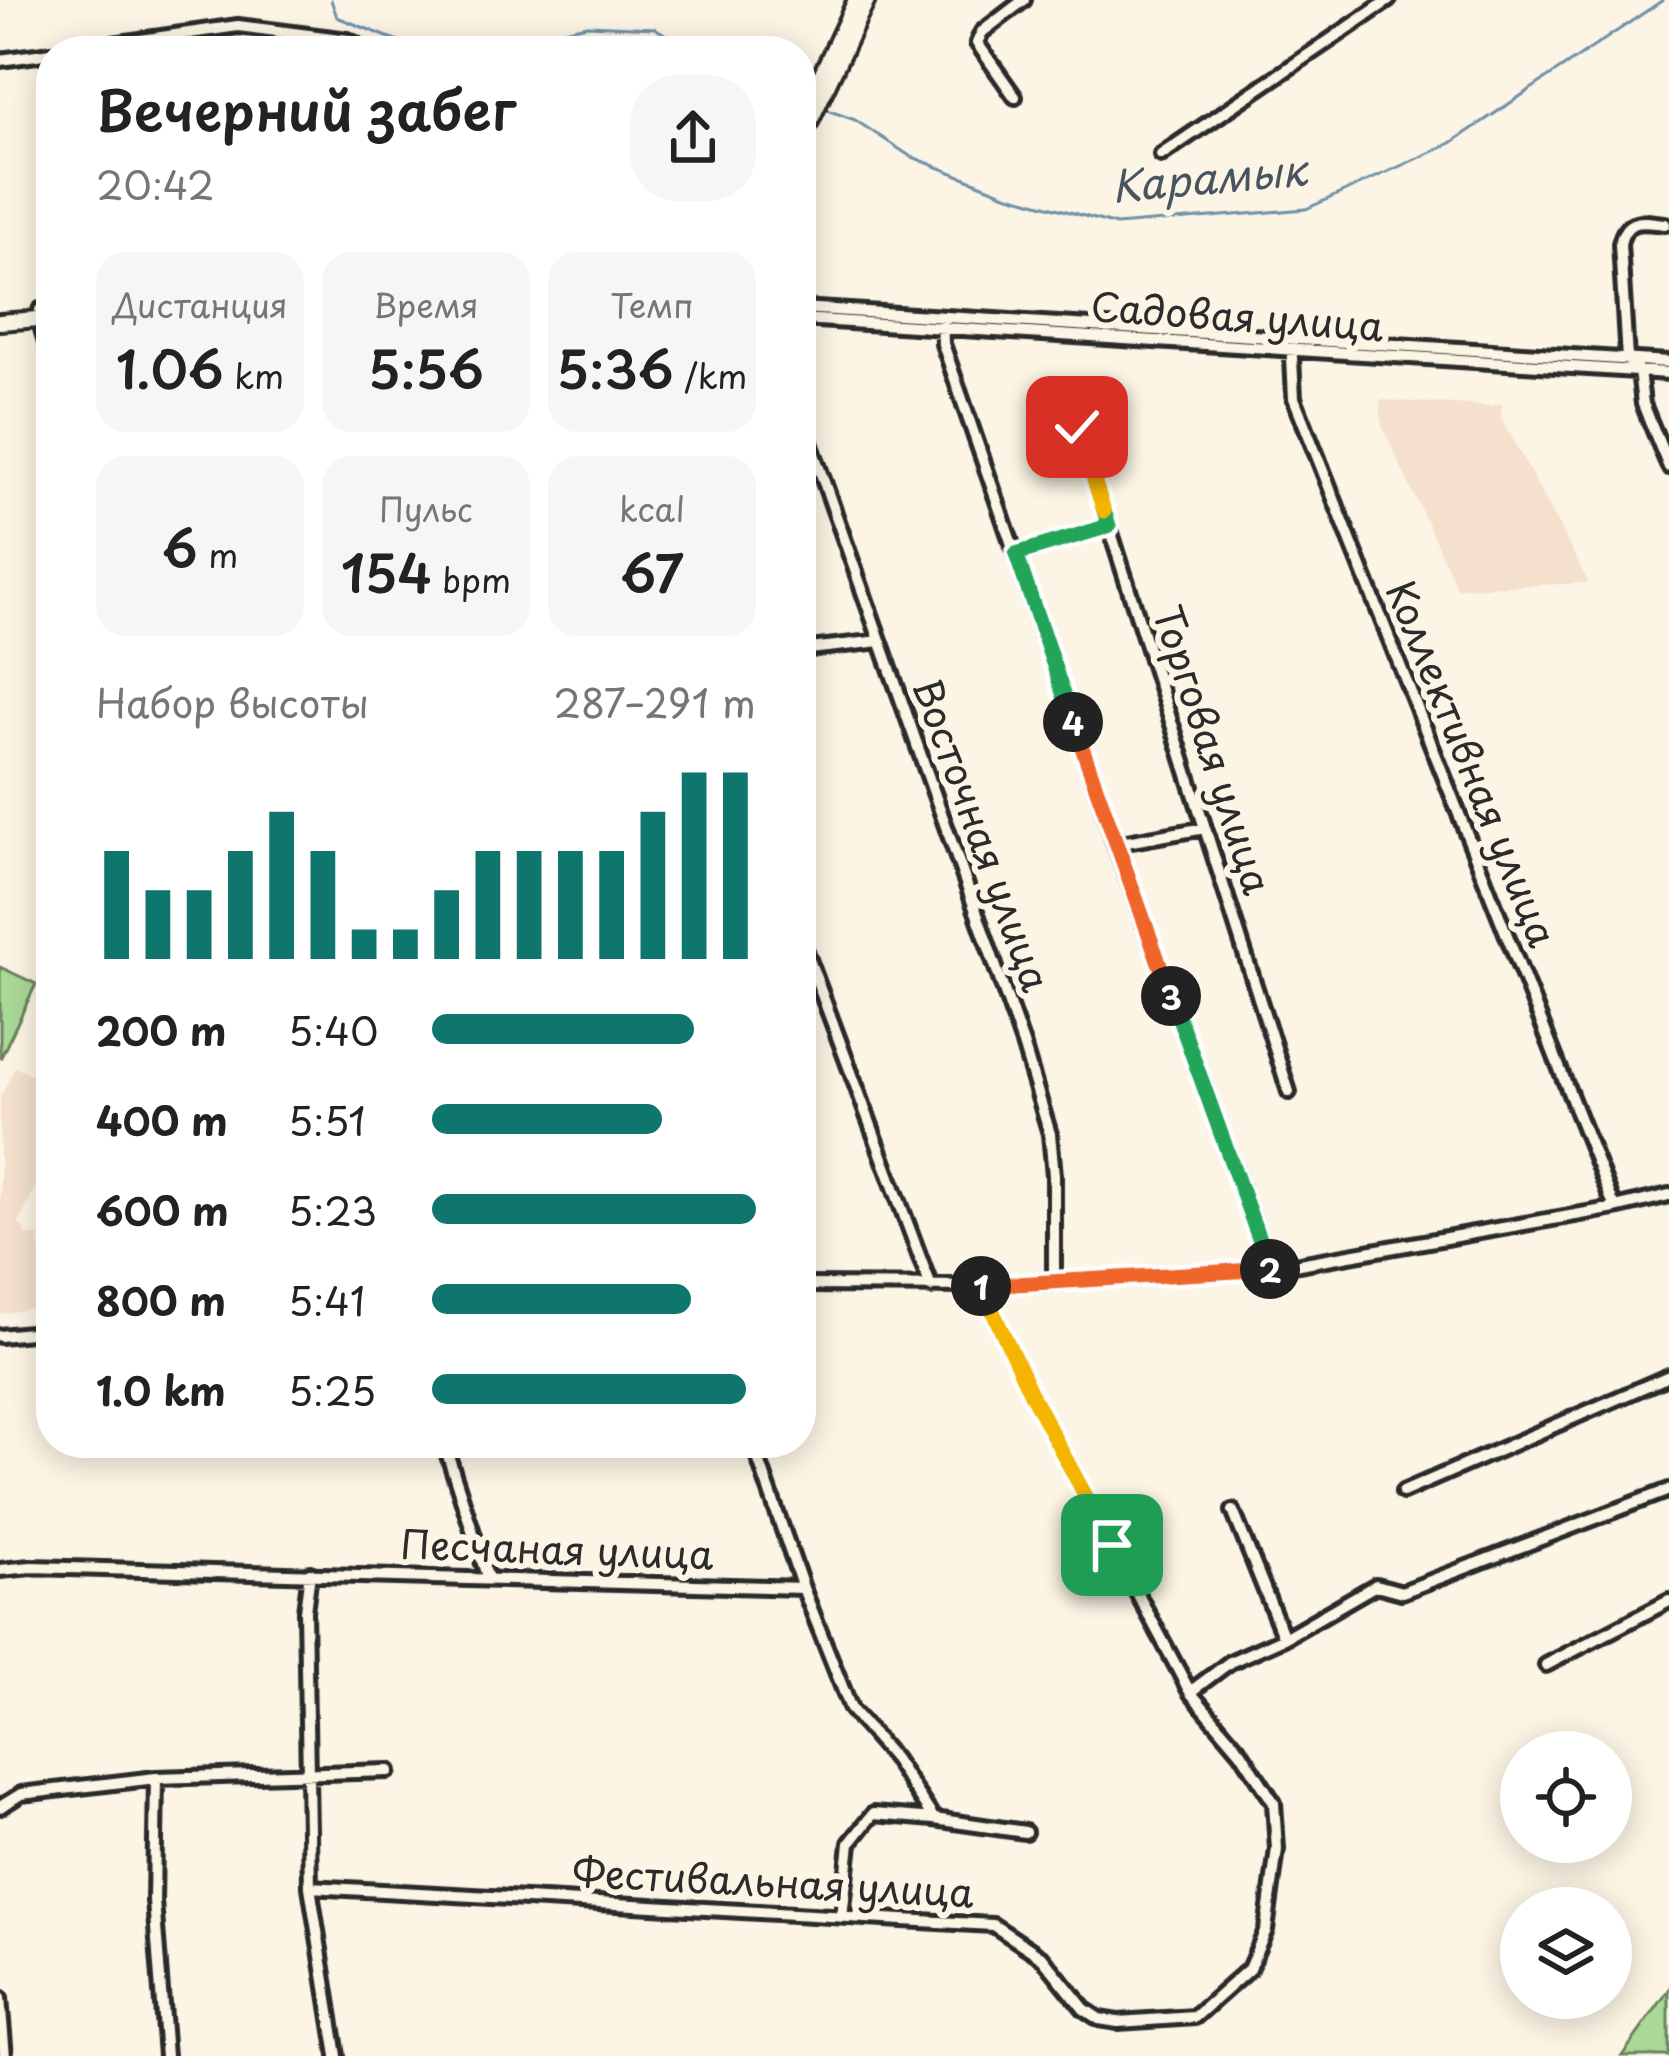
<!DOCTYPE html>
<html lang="ru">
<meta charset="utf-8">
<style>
:root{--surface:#fff;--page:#f6f6f6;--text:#222;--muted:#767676;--accent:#0f766e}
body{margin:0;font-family:"Playpen Sans",sans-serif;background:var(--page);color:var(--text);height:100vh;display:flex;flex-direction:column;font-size:45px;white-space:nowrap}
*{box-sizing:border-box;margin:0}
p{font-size:39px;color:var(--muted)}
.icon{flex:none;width:66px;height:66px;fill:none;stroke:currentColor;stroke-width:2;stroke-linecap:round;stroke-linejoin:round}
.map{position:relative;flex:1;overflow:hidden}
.side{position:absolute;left:36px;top:36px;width:780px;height:1422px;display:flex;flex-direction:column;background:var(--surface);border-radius:48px;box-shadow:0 6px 30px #0003}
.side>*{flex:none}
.fabs{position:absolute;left:1500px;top:1731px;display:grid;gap:24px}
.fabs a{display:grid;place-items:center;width:132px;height:132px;border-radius:50%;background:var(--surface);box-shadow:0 6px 30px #0003;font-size:60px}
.pin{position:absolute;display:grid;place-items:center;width:102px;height:102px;color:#fff;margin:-51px;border-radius:24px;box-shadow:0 6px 18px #0006}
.km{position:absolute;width:60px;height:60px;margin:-30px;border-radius:50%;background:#222;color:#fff;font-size:33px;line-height:60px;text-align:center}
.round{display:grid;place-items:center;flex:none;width:126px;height:126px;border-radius:48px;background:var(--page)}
.head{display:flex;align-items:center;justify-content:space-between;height:204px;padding:0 60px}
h1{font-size:54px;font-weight:600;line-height:90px}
.figures{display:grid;grid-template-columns:repeat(3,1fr);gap:18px;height:204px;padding:12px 60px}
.figures div{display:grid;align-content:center;border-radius:30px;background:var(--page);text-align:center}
.figures b{font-size:51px;font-weight:600}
.figures small{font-size:33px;font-weight:400}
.figures p{font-size:33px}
.chart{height:336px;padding:24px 60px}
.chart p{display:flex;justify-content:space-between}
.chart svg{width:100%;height:216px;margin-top:12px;stroke:var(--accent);stroke-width:6}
ul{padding:0 60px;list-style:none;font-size:39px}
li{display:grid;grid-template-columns:192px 144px 1fr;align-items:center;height:90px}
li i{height:30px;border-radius:15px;background:var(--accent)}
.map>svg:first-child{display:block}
.built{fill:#f4e0cd}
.green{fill:#aad897;stroke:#6a8261;stroke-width:3}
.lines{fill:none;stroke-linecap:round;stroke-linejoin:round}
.stream{stroke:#6f90a8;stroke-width:3}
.minor-casing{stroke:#2b2b2b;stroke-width:20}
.major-casing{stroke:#2b2b2b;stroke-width:22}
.minor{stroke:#fcf5e5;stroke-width:10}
.major{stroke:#fcf5e5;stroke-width:14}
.split-1-casing{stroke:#fff;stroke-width:24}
.split-2-casing{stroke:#fff;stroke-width:24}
.split-3-casing{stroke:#fff;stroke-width:24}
.split-4-casing{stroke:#fff;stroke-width:24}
.split-5-casing{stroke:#fff;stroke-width:24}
.split-6-casing{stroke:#fff;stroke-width:24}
.split-1{stroke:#f5b400;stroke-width:15}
.split-2{stroke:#f0652b;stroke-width:15}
.split-3{stroke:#22a559;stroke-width:15}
.split-4{stroke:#f0652b;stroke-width:15}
.split-5{stroke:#22a559;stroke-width:15}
.split-6{stroke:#f5b400;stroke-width:15}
.labels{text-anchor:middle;stroke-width:12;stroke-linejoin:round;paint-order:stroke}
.street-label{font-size:39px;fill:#2b2b2b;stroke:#fcf5e5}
.water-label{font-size:42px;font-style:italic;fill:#48555f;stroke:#fcf5e5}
</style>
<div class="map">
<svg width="1669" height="2056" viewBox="0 0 1669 2056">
<rect width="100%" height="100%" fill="#fcf5e5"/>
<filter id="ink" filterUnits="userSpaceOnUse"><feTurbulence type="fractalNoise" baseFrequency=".00833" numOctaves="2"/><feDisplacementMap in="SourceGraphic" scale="24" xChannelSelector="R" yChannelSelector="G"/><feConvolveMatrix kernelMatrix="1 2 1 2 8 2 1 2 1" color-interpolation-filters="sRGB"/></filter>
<g filter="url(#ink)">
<path class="built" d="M 1380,400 L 1492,406 L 1493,404 L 1502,404 L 1501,417 L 1589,583 L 1457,588 L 1382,426 Z
M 15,1067 L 45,1082 L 33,1100 L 51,1150 L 19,1224 L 23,1226 L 25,1235 L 39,1236 L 44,1306 L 0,1314 L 0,1097 Z"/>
<path class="green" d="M 0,967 L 36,984 L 0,1059 Z
M 1669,1990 L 1669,2056 L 1622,2056 Z"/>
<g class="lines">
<path class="stream" d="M 331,0 L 337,17 L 423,51
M 464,51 L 587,25 L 655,28 L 691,51
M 824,109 L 855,120 L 910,156 L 1006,194 L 1116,225 L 1306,209 L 1451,143 L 1663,0"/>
<defs>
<path id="minor" d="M 64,51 L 238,26 L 348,40 L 368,51
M 0,60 L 51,53
M 1015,97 L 977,43 L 982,32 L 1024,0
M 1161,155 L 1389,0
M 1665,224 C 1643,222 1626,216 1620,244 L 1627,359 L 1639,371 L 1643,404 L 1669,467
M 801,308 L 1669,362
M 40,310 L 39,319 L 51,358
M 942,317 L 943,344 L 1115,844 L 1271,1269
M 801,319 L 1669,373
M 1291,338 L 1294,398 L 1615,1208
M 801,417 L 1023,1044 L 1050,1134 L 1054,1175 L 1054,1283
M 1077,426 L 1289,1092
M 1015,555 L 1109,526
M 801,650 L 880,641
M 1115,844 L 1205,828
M 801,938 L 931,1287
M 801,1285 L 981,1286 L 1271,1269 L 1615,1208 L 1669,1195
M 0,1336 L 51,1331
M 444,1443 L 488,1579
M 753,1443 L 803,1588 L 851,1709 L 894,1759 L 934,1819
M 1403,1492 L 1669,1376
M 1233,1511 L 1284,1638
M 0,1570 L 31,1567 L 803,1588
M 310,1573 L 305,1611 L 310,1887 L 337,2056
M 1546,1665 L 1669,1601
M 1190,1692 L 1230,1662 L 1284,1638 L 1376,1585 L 1402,1592 L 1669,1490
M 156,1778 L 154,1901 L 166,2056
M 0,1807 L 21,1794 L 156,1778 L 389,1771
M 310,1887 L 993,1925 L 1043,1958 L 1084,2009 L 1099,2019 L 1118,2022 L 1195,2017 L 1249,1969 L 1266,1930 L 1277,1849 L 1274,1803 L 1241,1752 L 1190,1692 L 1033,1398 L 981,1286
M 842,1917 L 850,1843 L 873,1814 L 934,1819 L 1025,1832
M 0,1998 L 5,2056"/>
<path id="major" d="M 801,118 L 856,0
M 801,141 L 867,0
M 0,322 L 51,318"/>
</defs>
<use href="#minor" class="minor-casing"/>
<use href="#major" class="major-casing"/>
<use href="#minor" class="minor"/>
<use href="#major" class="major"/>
</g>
</g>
<g class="lines" filter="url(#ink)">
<defs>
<path id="split-1" d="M 981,1286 L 1033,1398 L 1112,1545"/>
<path id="split-2" d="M 981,1286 L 1270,1269"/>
<path id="split-3" d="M 1171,996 L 1270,1269"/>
<path id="split-4" d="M 1073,722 L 1171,996"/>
<path id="split-5" d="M 1073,722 L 1016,554 L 1109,526 L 1104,511"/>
<path id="split-6" d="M 1077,427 L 1104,511"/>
</defs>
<use href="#split-1" class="split-1-casing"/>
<use href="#split-2" class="split-2-casing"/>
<use href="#split-3" class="split-3-casing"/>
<use href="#split-4" class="split-4-casing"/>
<use href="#split-5" class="split-5-casing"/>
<use href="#split-6" class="split-6-casing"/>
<use href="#split-1" class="split-1"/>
<use href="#split-2" class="split-2"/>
<use href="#split-3" class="split-3"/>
<use href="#split-4" class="split-4"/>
<use href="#split-5" class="split-5"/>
<use href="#split-6" class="split-6"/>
</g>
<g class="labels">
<g class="street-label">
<text transform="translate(1237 317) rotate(4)" y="14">Садовая улица</text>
<text transform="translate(1212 750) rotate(72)" y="14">Торговая улица</text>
<text transform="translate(1471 764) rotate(68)" y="14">Коллективная улица</text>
<text transform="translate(981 835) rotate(70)" y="14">Восточная улица</text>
<text transform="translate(557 1550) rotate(2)" y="14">Песчаная улица</text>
<text transform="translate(773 1883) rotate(3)" y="14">Фестивальная улица</text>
</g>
<g class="water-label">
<text transform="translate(1209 179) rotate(-5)" y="15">Карамык</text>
</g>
</g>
</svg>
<div class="fabs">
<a><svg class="icon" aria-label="locate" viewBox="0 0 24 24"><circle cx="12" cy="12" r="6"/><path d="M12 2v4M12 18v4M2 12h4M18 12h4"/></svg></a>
<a><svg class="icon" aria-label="layers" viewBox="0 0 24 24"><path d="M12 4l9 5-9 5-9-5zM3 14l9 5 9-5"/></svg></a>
</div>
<div class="pin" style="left:1112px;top:1545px;background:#1e9e55"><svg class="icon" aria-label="arrive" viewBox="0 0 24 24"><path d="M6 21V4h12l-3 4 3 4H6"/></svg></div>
<div class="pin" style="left:1077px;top:427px;background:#d93025"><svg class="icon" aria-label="check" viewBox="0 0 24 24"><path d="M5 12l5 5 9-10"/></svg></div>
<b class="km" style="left:981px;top:1286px">1</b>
<b class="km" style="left:1270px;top:1269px">2</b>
<b class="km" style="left:1171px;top:996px">3</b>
<b class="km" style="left:1073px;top:722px">4</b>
<section class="side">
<div class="head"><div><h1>Вечерний забег</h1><p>20:42</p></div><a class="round"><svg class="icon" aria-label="share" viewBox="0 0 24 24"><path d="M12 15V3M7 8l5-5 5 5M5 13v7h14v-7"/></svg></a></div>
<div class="figures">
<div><p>Дистанция</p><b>1.06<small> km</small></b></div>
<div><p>Время</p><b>5:56</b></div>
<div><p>Темп</p><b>5:36<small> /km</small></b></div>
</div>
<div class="figures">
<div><b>6<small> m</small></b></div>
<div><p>Пульс</p><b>154<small> bpm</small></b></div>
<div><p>kcal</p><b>67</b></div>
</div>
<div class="chart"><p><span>Набор высоты</span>287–291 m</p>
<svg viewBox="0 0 160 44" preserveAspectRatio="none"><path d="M5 44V22M15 44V30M25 44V30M35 44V22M45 44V14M55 44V22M65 44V38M75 44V38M85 44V30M95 44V22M105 44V22M115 44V22M125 44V22M135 44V14M145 44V6M155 44V6"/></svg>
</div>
<ul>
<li><b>200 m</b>5:40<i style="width:81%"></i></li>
<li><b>400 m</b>5:51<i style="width:71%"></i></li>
<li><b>600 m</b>5:23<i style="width:100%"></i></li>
<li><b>800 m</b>5:41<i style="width:80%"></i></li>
<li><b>1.0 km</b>5:25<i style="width:97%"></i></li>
</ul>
</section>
</div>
